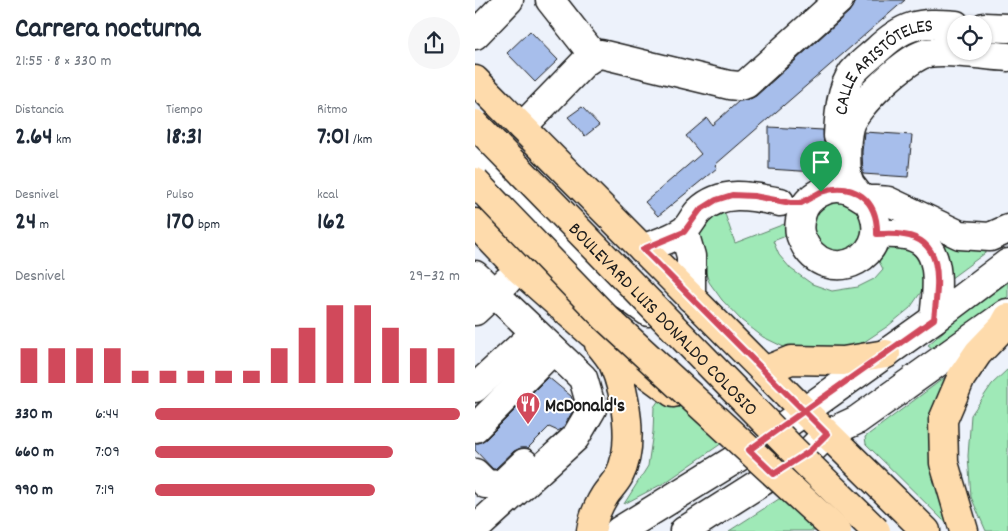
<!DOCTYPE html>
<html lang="es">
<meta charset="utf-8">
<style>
:root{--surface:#fff;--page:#f6f6f7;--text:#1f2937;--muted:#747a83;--accent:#d1495b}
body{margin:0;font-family:Dekko,sans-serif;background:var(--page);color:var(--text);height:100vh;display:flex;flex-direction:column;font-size:19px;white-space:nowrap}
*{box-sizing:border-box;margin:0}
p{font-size:16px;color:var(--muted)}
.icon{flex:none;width:28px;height:28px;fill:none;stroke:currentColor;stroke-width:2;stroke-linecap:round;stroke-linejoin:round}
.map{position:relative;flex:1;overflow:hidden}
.details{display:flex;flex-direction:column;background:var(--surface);width:475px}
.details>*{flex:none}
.tools{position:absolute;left:472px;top:15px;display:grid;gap:10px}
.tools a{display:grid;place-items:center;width:45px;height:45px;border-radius:50%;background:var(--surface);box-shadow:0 1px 4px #0004;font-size:25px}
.pin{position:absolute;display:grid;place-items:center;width:42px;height:42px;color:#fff;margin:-51px -21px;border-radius:50% 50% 50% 0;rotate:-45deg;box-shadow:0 0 5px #0007}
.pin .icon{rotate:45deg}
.round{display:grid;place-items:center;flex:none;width:52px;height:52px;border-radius:26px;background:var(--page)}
.overview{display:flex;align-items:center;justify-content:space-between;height:85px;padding:0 15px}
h1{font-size:28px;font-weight:800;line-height:38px}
.figures{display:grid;grid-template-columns:repeat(3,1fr);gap:8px;height:85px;padding:5px 15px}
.figures div{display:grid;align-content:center}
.figures b{font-size:25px;font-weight:800}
.figures small{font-size:14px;font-weight:400}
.figures p{font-size:14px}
.chart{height:140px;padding:10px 15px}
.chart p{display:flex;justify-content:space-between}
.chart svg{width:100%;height:90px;margin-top:5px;stroke:var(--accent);stroke-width:6}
ul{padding:0 15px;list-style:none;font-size:16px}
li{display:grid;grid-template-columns:80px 60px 1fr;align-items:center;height:38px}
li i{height:12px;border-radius:6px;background:var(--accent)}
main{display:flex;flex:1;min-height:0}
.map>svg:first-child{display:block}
.green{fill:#9fe9b7;stroke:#5e826a}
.building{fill:#a7beeb;stroke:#1c1c1c}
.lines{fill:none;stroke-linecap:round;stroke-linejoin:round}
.minor-casing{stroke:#1c1c1c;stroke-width:31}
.major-casing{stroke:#1c1c1c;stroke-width:31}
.minor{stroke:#fff;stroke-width:28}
.major{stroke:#fedbac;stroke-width:28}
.major-bridge-casing{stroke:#1c1c1c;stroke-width:31;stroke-linecap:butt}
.major-bridge{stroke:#fedbac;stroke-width:28}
.route-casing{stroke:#fff;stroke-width:10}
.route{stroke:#d1495b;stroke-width:6}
.labels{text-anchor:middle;stroke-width:4;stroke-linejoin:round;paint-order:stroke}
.street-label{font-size:19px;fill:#1c1c1c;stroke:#fff}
.poi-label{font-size:19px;font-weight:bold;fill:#1c1c1c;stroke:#fff;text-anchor:start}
</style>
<main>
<section class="details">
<div class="overview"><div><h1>Carrera nocturna</h1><p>21:55 · 8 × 330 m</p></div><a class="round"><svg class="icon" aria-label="share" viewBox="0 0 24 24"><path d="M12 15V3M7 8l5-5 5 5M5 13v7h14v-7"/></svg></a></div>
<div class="figures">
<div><p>Distancia</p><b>2.64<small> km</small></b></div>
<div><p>Tiempo</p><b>18:31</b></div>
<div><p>Ritmo</p><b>7:01<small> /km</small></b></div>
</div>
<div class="figures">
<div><p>Desnivel</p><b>24<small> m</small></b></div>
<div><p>Pulso</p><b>170<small> bpm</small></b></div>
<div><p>kcal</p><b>162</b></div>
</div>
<div class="chart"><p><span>Desnivel</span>29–32 m</p>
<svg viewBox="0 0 160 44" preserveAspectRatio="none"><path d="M5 44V27M15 44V27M25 44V27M35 44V27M45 44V38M55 44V38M65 44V38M75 44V38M85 44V38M95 44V27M105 44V17M115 44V6M125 44V6M135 44V17M145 44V27M155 44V27"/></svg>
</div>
<ul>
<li><b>330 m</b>6:44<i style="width:100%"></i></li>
<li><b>660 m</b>7:09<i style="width:78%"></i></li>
<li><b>990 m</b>7:19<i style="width:72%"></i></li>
</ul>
</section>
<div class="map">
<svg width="533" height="531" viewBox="0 0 533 531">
<rect width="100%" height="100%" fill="#edf2fb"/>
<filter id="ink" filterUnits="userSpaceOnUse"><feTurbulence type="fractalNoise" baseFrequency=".02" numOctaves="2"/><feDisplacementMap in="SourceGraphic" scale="10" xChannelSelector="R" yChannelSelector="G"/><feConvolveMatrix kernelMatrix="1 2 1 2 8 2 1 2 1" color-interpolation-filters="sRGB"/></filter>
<g filter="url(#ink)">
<path class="green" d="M 366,200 L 388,215 L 389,241 L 365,257 L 340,244 L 337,217 L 349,204 Z
M 411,208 L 517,248 L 464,287 L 467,271 L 409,227 Z
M 249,211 L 260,243 L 312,223 L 316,234 L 298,241 L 304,255 L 316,269 L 337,284 L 357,291 L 383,287 L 399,279 L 408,269 L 401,256 L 416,247 L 443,250 L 451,275 L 446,292 L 435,308 L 413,326 L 389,342 L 367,350 L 315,350 L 288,337 L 266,320 L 247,300 L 234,282 L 222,248 L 225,234 L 234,221 Z
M 533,277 L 533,297 L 457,348 L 453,345 L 517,289 Z
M 533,369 L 533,531 L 511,531 L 496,497 L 493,456 L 496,415 L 517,384 Z
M 477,372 L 475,527 L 391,444 L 390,437 Z
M 189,393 L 250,441 L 191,482 L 149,504 L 173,466 L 178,432 L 179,407 Z
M 307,497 L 343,531 L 254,531 Z"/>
<path class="building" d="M 381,0 L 430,0 L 240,165 L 242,168 L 183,216 L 170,202 L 226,154 L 211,136 L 232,118 L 237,125 L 264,101 L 275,99 L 281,96 L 374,12 Z
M 55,31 L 83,60 L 60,82 L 32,53 Z
M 107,107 L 124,125 L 110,136 L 93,117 Z
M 294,127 L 348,130 L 349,143 L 356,150 L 356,173 L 294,169 Z
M 389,132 L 437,135 L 433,177 L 388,174 L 387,152 Z
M 73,377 L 96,396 L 100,407 L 88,428 L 83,431 L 74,427 L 53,448 L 46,448 L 39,451 L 20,469 L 18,469 L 0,450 L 0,443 L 4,443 L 11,439 Z"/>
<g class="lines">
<defs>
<g id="minor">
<path d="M 75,0 L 119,56"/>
<path d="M 509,27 L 533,28"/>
<path d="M 0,35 L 34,0"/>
<path d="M 47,127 L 110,62 L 119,56 L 126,54 L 254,85 L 264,86 L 271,84 L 364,0"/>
<path id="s1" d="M 363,136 C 364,116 365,89 378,72 C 384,65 393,58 401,51 C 429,24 443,22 481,25"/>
<path d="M 0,152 L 123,276 L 173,312"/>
<path d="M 382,193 L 375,184 L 372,176 C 371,161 370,142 374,127 C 378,108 434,55 453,53 C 475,49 510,56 533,57"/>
<path d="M 392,200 C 428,255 350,293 327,239 C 323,231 324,222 327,213 C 332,196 353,185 370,189 C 378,190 383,196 390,199 C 396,201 406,199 413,201 L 485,235 L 515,237 L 533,229"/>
<path d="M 209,232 L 216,256 L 216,298"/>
<path d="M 402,234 C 411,234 420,233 429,235 C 471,241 462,289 459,319"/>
<path d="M 168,249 C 181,243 195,240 207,232 C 214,228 218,217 224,211 C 247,189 277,196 305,202"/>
<path d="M 0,275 L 108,378 L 117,409 L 100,438 L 0,529"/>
<path d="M 0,311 L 32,281"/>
<path d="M 0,388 L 60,333"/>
<path d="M 0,428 L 78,350"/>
<path d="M 0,473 L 11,484 L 26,485 L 49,463"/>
<path d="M 144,531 L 275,450 L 459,319 L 533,263"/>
<path d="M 209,531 L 335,451 L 352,434 L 382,420 L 532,313"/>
</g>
<path id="major" d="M 0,80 L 329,411 L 451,531
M 0,223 L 44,269 L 116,333 L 198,393
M 289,371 L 316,360 L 368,361 L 411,354
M 116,531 C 118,518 123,506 130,495 C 134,489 140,483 144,476 C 160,446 151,393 138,363 C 134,356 129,350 124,344
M 489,531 L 469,463 L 468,420 L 486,378 L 503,353 L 528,327 L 533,318"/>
</defs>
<use href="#minor" class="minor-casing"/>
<use href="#major" class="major-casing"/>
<use href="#minor" class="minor"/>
<use href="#major" class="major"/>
<defs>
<g id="major-bridge">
<path id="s2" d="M 0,124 L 317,449 L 401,531"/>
<path d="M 0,182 L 131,318 L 362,531"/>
</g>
</defs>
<use href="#major-bridge" class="major-bridge-casing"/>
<use href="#major-bridge" class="major-bridge"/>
</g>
</g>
<g class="lines" filter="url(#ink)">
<defs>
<path id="route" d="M 346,192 L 326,203 L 316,203 L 279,196 L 257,195 L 241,200 L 225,210 L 209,232 L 168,249 L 329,411 L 274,450 L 299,474 L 335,451 L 352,434 L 329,411 L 459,319 C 462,289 472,241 429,235 C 420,233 411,234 402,234 C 403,200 379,181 346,192"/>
</defs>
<use href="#route" class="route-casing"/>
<use href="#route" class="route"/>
</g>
<defs>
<symbol id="restaurant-pin" viewBox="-11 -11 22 30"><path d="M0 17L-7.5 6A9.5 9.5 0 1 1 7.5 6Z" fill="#d1495b" stroke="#fff"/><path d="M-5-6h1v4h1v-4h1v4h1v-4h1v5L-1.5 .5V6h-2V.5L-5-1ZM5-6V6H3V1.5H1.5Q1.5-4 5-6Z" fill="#fff"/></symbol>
</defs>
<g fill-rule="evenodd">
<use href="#restaurant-pin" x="39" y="390" width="28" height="38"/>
</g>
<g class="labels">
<g class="street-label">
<text dy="7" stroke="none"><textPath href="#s1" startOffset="92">CALLE ARISTÓTELES</textPath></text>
<text dy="7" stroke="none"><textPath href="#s2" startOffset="271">BOULEVARD LUIS DONALDO COLOSIO</textPath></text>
</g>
<g class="poi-label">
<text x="70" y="411">McDonald's</text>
</g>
</g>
</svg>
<div class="tools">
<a><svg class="icon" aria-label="locate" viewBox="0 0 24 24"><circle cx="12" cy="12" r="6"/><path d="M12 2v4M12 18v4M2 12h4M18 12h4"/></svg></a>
</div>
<div class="pin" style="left:346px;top:192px;background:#1e9e55"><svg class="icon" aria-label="arrive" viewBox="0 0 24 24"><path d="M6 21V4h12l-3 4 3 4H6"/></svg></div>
</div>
</main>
